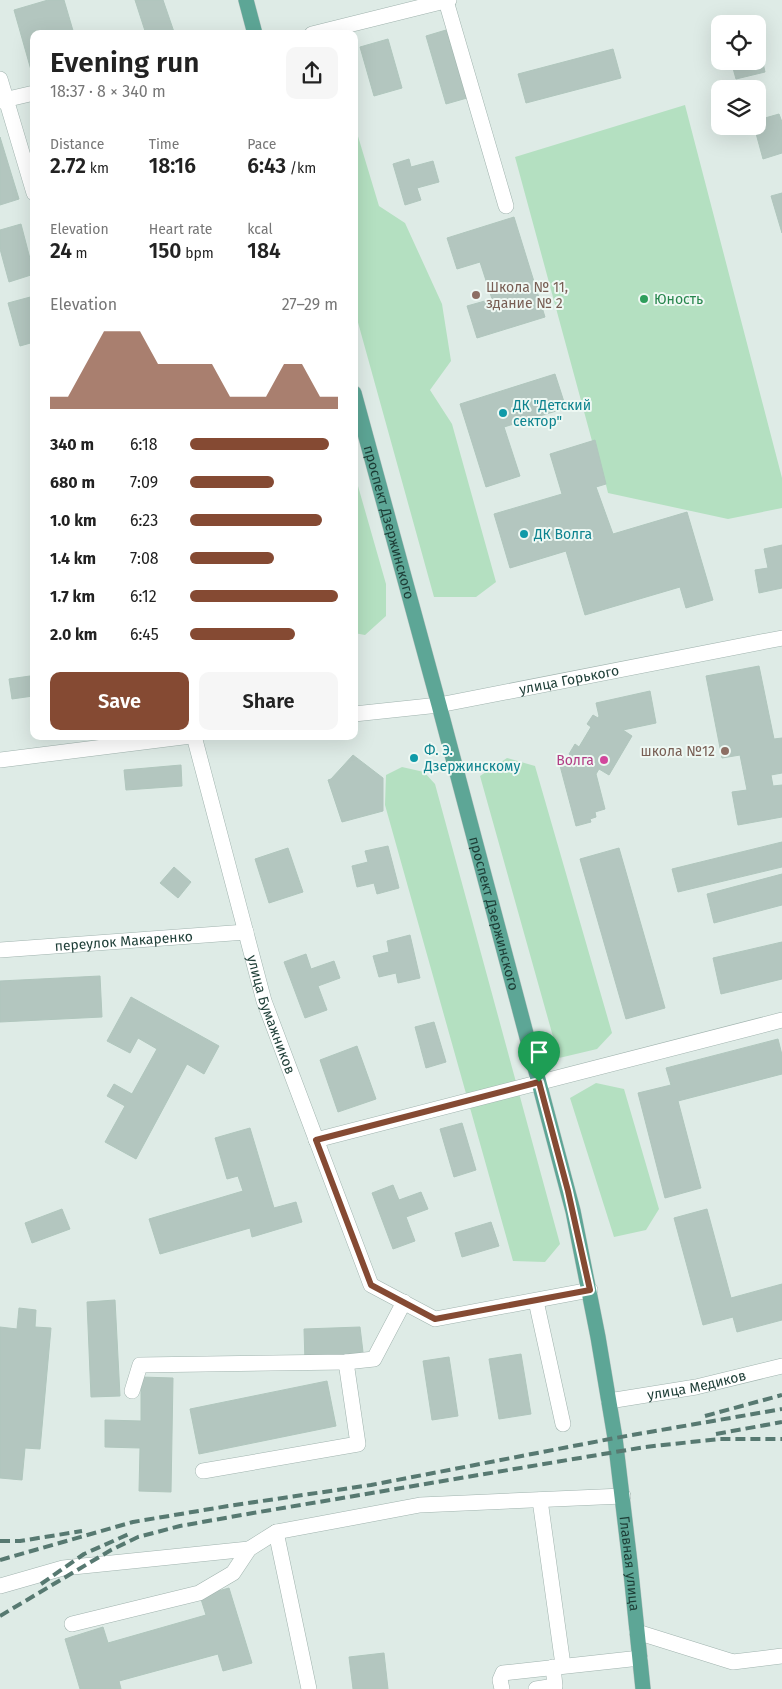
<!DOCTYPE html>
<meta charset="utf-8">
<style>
:root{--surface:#fff;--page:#f6f6f6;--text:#222;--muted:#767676;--accent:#854a33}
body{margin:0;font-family:"Fira Sans",sans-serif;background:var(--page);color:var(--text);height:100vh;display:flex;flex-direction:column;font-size:19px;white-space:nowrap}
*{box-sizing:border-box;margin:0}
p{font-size:16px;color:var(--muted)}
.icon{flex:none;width:28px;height:28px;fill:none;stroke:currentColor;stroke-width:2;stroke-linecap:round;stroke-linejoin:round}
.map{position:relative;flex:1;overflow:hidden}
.sheet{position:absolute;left:30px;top:30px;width:328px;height:710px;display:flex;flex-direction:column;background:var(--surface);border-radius:10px;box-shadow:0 5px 20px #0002}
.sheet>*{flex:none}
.controls{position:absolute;left:711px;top:15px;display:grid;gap:10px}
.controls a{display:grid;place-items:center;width:55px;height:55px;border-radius:10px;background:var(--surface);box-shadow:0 5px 20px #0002;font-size:25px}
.pin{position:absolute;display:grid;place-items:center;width:42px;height:42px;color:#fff;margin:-51px -21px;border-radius:50% 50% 50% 0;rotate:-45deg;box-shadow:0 0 5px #0007}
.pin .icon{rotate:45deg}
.round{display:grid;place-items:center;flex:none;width:52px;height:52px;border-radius:10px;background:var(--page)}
.head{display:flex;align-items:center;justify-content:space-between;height:85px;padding:0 20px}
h1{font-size:28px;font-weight:600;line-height:38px}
.figures{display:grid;grid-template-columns:repeat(3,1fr);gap:8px;height:85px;padding:5px 20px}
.figures div{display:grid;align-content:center}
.figures b{font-size:21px;font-weight:600}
.figures small{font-size:14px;font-weight:400}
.figures p{font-size:14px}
.chart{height:140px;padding:10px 20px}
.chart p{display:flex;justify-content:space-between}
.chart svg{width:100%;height:90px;margin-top:5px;fill:var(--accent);opacity:.7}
.action{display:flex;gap:10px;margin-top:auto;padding:10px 20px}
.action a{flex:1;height:58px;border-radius:10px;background:var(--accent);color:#fff;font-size:20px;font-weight:600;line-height:58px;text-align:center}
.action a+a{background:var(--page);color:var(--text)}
ul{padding:0 20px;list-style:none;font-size:16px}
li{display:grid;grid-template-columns:80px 60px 1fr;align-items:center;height:38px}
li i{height:12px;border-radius:6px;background:var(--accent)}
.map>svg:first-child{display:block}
.green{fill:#b4e0c1}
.building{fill:#b3c6bf;stroke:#b0c6bd}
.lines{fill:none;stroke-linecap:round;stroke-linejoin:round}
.minor-casing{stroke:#a0b3ae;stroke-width:16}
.major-casing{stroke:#bbc5c3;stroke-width:16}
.minor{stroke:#fff;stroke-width:15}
.major{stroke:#5da696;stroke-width:15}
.rail{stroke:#577971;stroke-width:4;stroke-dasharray:10 5;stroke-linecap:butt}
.route-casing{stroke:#fff;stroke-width:10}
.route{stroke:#854a33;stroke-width:6}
.education-dot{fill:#8d6e63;stroke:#eef8f3;stroke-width:2}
.leisure-dot{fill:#2e9e5b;stroke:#eef8f3;stroke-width:2}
.culture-dot{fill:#0f9aa8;stroke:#eef8f3;stroke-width:2}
.hotel-dot{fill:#d1479c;stroke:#eef8f3;stroke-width:2}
.labels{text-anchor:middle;stroke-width:4;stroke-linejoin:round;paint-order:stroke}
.education-label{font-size:14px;fill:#785e54;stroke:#eef8f3;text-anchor:start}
.leisure-label{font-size:14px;fill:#27864d;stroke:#eef8f3;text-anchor:start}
.culture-label{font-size:14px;fill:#0d838f;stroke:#eef8f3;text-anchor:start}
.street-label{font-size:14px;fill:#1d3d36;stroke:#eef8f3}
.hotel-label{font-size:14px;fill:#b23c85;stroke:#eef8f3;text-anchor:end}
</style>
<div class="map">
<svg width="782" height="1689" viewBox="0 0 782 1689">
<rect width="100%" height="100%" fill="#deebe6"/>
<path class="green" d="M 685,105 L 782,478 L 782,508 L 728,519 L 608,493 L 595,440 L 592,441 L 515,157 Z
M 354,123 L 379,206 L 405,223 L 442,304 L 451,361 L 430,390 L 452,424 L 496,582 L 476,597 L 434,597 L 354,308 Z
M 354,472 L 386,584 L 386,616 L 365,635 L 354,633 Z
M 507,758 L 535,766 L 612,1033 L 597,1049 L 559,1058 L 480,776 Z
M 402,767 L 424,772 L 435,784 L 560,1244 L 545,1262 L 513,1261 L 385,805 L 386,775 Z
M 596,1083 L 624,1089 L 659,1209 L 646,1230 L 614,1237 L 570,1098 Z"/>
<path class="building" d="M 48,0 L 64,0 L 74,34 L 34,34 L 34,69 L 31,70 L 14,10 Z
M 135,0 L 163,0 L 174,32 L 169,34 L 146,34 Z
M 446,30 L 467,98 L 446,104 L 426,36 Z
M 388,39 L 402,88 L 374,96 L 360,47 Z
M 758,39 L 765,72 L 736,79 L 731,61 L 758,61 Z
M 613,49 L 621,78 L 526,103 L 518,74 Z
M 779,114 L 782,122 L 782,153 L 763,159 L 754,126 L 758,126 L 758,120 Z
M 0,137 L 19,199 L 0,205 Z
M 409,159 L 411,167 L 433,161 L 439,182 L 417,188 L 421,200 L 405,205 L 393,164 Z
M 782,193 L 782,233 L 771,196 Z
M 514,217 L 545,317 L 477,338 L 467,306 L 492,299 L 480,262 L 457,269 L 447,238 Z
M 21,224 L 34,274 L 9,282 L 0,249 L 0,230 Z
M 34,296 L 34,342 L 20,346 L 8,303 Z
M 555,374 L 566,408 L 504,427 L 520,476 L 486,487 L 460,404 Z
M 595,440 L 606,484 L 596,487 L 613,534 L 687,512 L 713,600 L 686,608 L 680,587 L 585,615 L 566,551 L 510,568 L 494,514 L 562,494 L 550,454 Z
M 782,545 L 782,588 L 759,593 L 755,570 L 768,568 L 764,549 Z
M 759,666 L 774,739 L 782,738 L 782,773 L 771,775 L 773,786 L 782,785 L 782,817 L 738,825 L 732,792 L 747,790 L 740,755 L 722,758 L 706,676 Z
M 30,676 L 33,696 L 12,699 L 9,679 Z
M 650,691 L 656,723 L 623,730 L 632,736 L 609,775 L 599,769 L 596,774 L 605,809 L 595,812 L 596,817 L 590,819 L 591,822 L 576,826 L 559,762 L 571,759 L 573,757 L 569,754 L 575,744 L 579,747 L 591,727 L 587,724 L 593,715 L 598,718 L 599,716 L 596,703 Z
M 353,755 L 383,778 L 383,811 L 342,822 L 328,780 L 331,779 Z
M 181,765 L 182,786 L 126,790 L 124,770 Z
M 782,842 L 782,867 L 678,892 L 672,869 Z
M 388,846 L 399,888 L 377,894 L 374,883 L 357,887 L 352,866 L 368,862 L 365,851 Z
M 288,848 L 303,892 L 269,903 L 255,859 Z
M 619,848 L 665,1008 L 626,1019 L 580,859 Z
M 174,867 L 191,882 L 178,898 L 160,883 Z
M 782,874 L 782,905 L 714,923 L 707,894 Z
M 410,935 L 420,978 L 398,983 L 396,973 L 379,977 L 373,956 L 389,952 L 387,941 Z
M 782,942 L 782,979 L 721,994 L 713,958 Z
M 306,954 L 311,969 L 334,961 L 340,978 L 318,986 L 327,1010 L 305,1018 L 284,962 Z
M 100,976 L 102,1017 L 0,1022 L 0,981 Z
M 131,997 L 219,1046 L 204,1074 L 187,1064 L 136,1159 L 105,1142 L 125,1106 L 107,1096 L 114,1084 L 132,1094 L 157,1049 L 138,1038 L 130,1053 L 107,1041 Z
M 434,1022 L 446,1062 L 426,1068 L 415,1027 Z
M 778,1039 L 782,1055 L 782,1074 L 678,1101 L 701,1188 L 665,1198 L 638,1093 L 671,1085 L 666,1068 Z
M 357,1046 L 376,1099 L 338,1112 L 320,1060 Z
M 462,1123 L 476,1170 L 454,1177 L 440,1129 Z
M 250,1128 L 274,1208 L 296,1202 L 302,1222 L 252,1237 L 250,1228 L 160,1254 L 149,1219 L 243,1191 L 238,1176 L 227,1179 L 215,1138 Z
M 393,1185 L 399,1200 L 421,1192 L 428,1209 L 406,1217 L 415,1241 L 393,1249 L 372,1193 Z
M 62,1209 L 70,1229 L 32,1243 L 25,1223 Z
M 707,1209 L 731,1298 L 782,1284 L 782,1320 L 737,1332 L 733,1317 L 703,1325 L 674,1218 Z
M 491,1222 L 499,1246 L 462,1257 L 455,1233 Z
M 115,1300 L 120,1396 L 91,1397 L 87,1302 Z
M 19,1308 L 36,1310 L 35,1327 L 51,1328 L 40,1449 L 25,1448 L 22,1480 L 0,1478 L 0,1327 L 17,1329 Z
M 360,1327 L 363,1352 L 305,1362 L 304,1329 Z
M 521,1354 L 531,1414 L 499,1419 L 489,1359 Z
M 449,1357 L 458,1416 L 432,1420 L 423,1361 Z
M 141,1377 L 173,1378 L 171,1492 L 139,1491 L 140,1448 L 105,1447 L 105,1420 L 141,1421 Z
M 327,1381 L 336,1426 L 199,1454 L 190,1409 Z
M 229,1588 L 252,1663 L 223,1671 L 218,1654 L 119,1681 L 121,1689 L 80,1689 L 65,1639 L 103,1627 L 108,1643 L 206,1615 L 200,1596 Z
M 384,1653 L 388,1689 L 353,1689 L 349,1657 Z"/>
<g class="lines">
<defs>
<g id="minor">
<path d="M 446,1 L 506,206"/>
<path d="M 312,34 L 449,0"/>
<path d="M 0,79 L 34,193"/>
<path d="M 0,101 L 34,93"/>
<path id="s1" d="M 354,714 L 439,705 L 782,638"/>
<path id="s2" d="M 194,736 L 264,1001 L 371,1285 L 435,1319 L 590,1290"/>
<path d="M 0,760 L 191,736"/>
<path id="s3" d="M 0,950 L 246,932"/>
<path d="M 316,1140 L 782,1020"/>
<path d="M 536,1301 L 563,1424"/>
<path d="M 132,1391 L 140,1365 L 346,1362 L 374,1359 L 404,1302"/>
<path id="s4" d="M 609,1401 L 696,1387 L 782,1366"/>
<path d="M 203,1471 L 358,1444 L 346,1362"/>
<path d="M 540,1500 L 563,1665"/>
<path d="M 276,1532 L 309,1689"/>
<path d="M 0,1586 L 63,1568 L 249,1549"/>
<path d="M 72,1624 L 199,1593 L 233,1573 L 249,1549 L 276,1532 L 420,1505 L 623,1496"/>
<path d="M 637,1632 L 733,1662 L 782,1656"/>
<path d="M 502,1689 L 500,1680 L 503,1673 L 640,1658"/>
<path d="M 536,1689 L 555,1686 L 553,1667"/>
</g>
<g id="major">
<path d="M 246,0 L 255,34"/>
<path id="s5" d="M 354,393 L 439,705 L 573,1211 L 598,1337 L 615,1438 L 630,1563 L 643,1689"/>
</g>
</defs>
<use href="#minor" class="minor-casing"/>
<use href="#major" class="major-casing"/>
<use href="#minor" class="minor"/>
<use href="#major" class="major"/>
<path class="rail" d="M 705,1416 L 782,1395
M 716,1434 L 782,1422
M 0,1541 L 20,1541 L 82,1531
M 0,1560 L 133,1522 L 228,1506 L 371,1485 L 615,1438 L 782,1409
M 41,1584 L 84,1554 L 129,1534
M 0,1616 L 111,1550 L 138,1537 L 180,1526 L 253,1513 L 645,1447 L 719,1439 L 782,1439"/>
</g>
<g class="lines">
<defs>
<path id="route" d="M 539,1082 L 568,1191 L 590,1290 L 435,1319 L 371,1285 L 316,1140 Z"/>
</defs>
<use href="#route" class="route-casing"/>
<use href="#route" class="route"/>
</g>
<g class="education-dot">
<circle cx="476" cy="295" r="5"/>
<circle cx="725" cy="751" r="5"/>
</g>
<circle class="leisure-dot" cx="644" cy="299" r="5"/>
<g class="culture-dot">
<circle cx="503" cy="413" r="5"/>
<circle cx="524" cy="534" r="5"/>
<circle cx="414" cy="758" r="5"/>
</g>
<circle class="hotel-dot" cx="604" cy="760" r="5"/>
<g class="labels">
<g class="education-label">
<text x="486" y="292">Школа № 11,<tspan x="486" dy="16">здание № 2</tspan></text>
<text x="715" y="756" text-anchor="end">школа №12</text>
</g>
<g class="leisure-label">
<text x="654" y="304">Юность</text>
</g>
<g class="culture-label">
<text x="513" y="410">ДК "Детский<tspan x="513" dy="16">сектор"</tspan></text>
<text x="534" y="539">ДК Волга</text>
<text x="424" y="755">Ф. Э.<tspan x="424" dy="16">Дзержинскому</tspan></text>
</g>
<g class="street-label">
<text dy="5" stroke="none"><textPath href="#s5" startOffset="134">проспект Дзержинского</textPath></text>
<text dy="5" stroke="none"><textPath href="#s1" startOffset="218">улица Горького</textPath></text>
<text dy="5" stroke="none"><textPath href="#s5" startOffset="539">проспект Дзержинского</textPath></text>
<text dy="5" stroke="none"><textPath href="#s3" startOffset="124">переулок Макаренко</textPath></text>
<text dy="5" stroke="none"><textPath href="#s2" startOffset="289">улица Бумажников</textPath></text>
<text dy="5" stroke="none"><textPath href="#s4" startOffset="89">улица Медиков</textPath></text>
<text dy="5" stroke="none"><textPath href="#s5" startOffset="1204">Главная улица</textPath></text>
</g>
<g class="hotel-label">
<text x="594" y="765">Волга</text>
</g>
</g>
</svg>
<div class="controls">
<a><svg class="icon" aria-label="locate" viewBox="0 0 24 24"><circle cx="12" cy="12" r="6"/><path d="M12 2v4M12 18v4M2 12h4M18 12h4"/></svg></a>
<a><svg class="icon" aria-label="layers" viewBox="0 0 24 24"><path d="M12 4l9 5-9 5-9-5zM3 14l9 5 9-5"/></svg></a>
</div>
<div class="pin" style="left:539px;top:1082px;background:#1e9e55"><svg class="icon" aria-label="arrive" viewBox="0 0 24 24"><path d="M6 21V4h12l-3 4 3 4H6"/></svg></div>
<section class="sheet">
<div class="head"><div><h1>Evening run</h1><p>18:37 · 8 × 340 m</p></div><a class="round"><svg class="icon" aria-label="share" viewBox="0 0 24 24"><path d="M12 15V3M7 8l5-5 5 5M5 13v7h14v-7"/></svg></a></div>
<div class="figures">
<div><p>Distance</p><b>2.72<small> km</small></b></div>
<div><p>Time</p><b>18:16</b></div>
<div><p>Pace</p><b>6:43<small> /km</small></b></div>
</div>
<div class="figures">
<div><p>Elevation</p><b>24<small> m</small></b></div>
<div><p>Heart rate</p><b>150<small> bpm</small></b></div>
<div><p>kcal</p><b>184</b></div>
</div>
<div class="chart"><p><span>Elevation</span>27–29 m</p>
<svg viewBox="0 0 160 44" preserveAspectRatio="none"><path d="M0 44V38L10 38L20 22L30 6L40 6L50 6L60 22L70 22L80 22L90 22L100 38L110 38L120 38L130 22L140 22L150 38L160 38V44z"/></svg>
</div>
<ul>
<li><b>340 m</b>6:18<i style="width:94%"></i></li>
<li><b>680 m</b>7:09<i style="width:57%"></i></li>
<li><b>1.0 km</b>6:23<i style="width:89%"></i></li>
<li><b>1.4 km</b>7:08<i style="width:57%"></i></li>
<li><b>1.7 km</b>6:12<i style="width:100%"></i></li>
<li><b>2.0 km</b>6:45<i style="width:71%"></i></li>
</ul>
<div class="action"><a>Save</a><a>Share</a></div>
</section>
</div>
